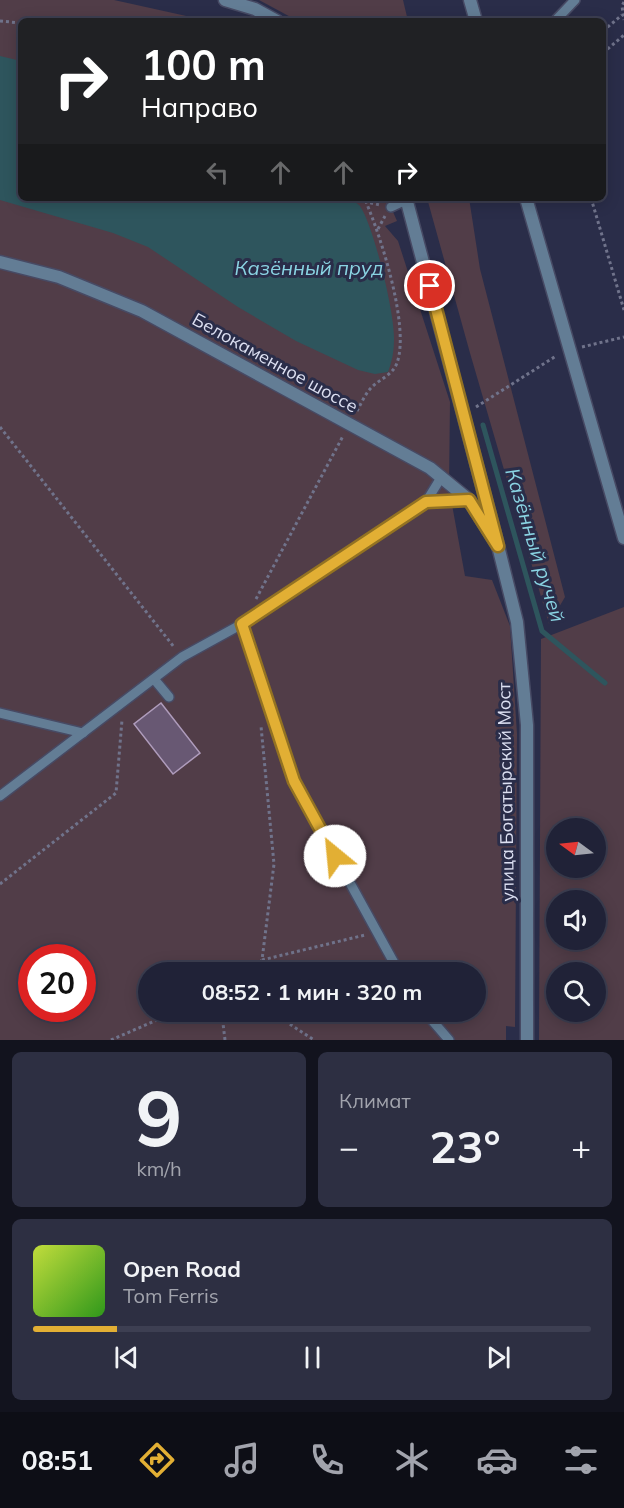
<!DOCTYPE html>
<html lang="ru">
<head>
<meta charset="utf-8">
<style>
	body { margin:0; font-family:Mulish,sans-serif; background:#2d2f42; color:#f1f3f6; height:100vh; display:flex; flex-direction:column; font-size:22px; white-space:nowrap }
	* { box-sizing:border-box; margin:0 }
	p { font-size:20px; color:#a2a4ad }
	.icon { flex:none; width:33px; height:33px; fill:none; stroke:currentColor; stroke-width:2; stroke-linecap:round; stroke-linejoin:round }
	.map { position:relative; height:1040px; overflow:hidden }
	.sheet { display:flex; flex-direction:column; gap:12px; padding:12px; background:#12131e; flex:1 }
	.sheet>* { flex:none }
	.hud { position:absolute; left:18px; top:18px; width:588px; height:183px; border-radius:9px; box-shadow:0 3px 15px #0003,0 0 0 2px #3d3f52; background:#202124; color:#fff; overflow:hidden }
	.needle { width:39px; rotate:285deg }
	.tools { position:absolute; left:546px; top:818px; display:grid; gap:12px }
	.tools a { display:grid; place-items:center; width:60px; height:60px; border-radius:50%; background:#202237; box-shadow:0 3px 15px #0003,0 0 0 2px #3d3f52; font-size:30px }
	.speed { position:absolute; left:18px; top:944px; display:flex; gap:12px; font-size:30px; font-weight:700; text-align:center }
	.speed>* { display:grid; place-content:center; width:78px; height:78px; border-radius:50%; background:#202237; box-shadow:0 3px 15px #0003,0 0 0 2px #3d3f52; line-height:1 }
	.speed .limit { border:9px solid #d22; background:#fff; color:#111 }
	.pin { position:absolute; display:grid; place-items:center; width:51px; height:51px; color:#fff; margin:-26px; border:3px solid #fff; border-radius:50%; box-shadow:0 2px 6px #0007 }
	.me { position:absolute; width:66px; margin:-33px; rotate:332deg; stroke-linejoin:round; filter:drop-shadow(0 0 4px #0008) }
	.turn { display:flex; align-items:center; gap:21px; height:126px; padding:0 24px; font-size:27px }
	.turn .icon { width:78px; height:78px; stroke-width:2.5 }
	.turn b { display:block; font-size:42px; line-height:51px }
	.lanes { display:flex; align-items:center; height:57px; padding:0 24px; background:#0003; justify-content:center; gap:30px; direction:ltr }
	.lanes .off { opacity:.35 }
	.big { font-size:45px; font-weight:700; line-height:1.1 }
	.sheet .widget { flex:1; display:flex; flex-direction:column; justify-content:center; gap:9px; min-width:0; padding:0 21px; border-radius:9px; background:#2d2f42 }
	.sheet .dial { align-items:center; gap:0 }
	.dial b { font-size:78px; line-height:1 }
	.song { display:flex; align-items:center; gap:18px }
	.cover { width:72px; height:72px; border-radius:9px; background:linear-gradient(135deg,hsl(70 70% 55%),hsl(110 70% 35%)) }
	.played { height:6px; border-radius:3px; background:linear-gradient(90deg,#e2af34 15%,#3d3f52 15%) }
	.keys { display:flex; justify-content:space-around; direction:ltr }
	.heat { display:flex; justify-content:space-between; align-items:center; font-size:33px; direction:ltr }
	.sheet .tiles { flex:1; display:grid; gap:12px; grid-template-columns:1fr 1fr }
	.widget:last-child { grid-column:span 2 }
	.trip { position:absolute; left:138px; top:962px; width:348px; height:60px; border-radius:30px; background:#202237; box-shadow:0 3px 15px #0003,0 0 0 2px #3d3f52; font-weight:700; line-height:60px; text-align:center }
	.dock { display:flex; height:96px; justify-content:space-around; align-items:center; background:#0d0e16; color:#a2a4ad }
	.dock .icon { width:42px; height:42px }
	.dock .on { color:#e2af34 }
	.dock b { font-size:27px; color:#f1f3f6 }
	.map>svg:first-child { display:block }
</style>
</head>
<body>
<div class="map">
<svg width="624" height="1040" viewBox="0 0 624 1040">
	<rect width="100%" height="100%" fill="#2a2d49"/>
	<g fill="#513d48" fill-rule="evenodd">
		<path d="M0,0H114L209,21H21V198H387L397,221L385,226L398,241L450,402L449,488L465,576L492,580L510,626L517,734L515,1027L506,1026V1040H0ZM32,957H82V1008H32ZM148,972H476V1011H148Z"/>
		<path d="M259,0H403L408,21H298Z"/>
		<path d="M427,198H469L480,269L565,597L549,624L470,353Z"/>
		<path d="M624,607V1040H539L541,639ZM556,828H596V867H556ZM556,900H596V939H556ZM556,972H596V1011H556Z"/>
	</g>
	<path fill="#2e555d" d="M0,56L21,61V198H349C352,200 357,203 360,206C374,227 395,314 394,340C394,351 392,362 388,372L375,374L358,370L296,341L238,307L148,247L113,233L0,200Z"/>
	<g fill="none" stroke-linecap="round" stroke-linejoin="round">
		<path stroke="#2e555d" stroke-width="5" d="M483,425L542,631L605,683"/>
	</g>
	<path fill="#685873" stroke="#af9cbc" stroke-width="1.5" d="M161,703L200,753L173,774L134,724Z"/>
	<g fill="none" stroke-linecap="round" stroke-linejoin="round">
		<g stroke="#474a64" stroke-width="12">
			<g id="service">
				<path d="M555,21L575,0"/>
				<path d="M391,207L406,200"/>
				<path d="M426,502L469,500"/>
				<path d="M242,624L294,781L399,972"/>
				<path d="M154,679L169,697"/>
				<path d="M0,713L83,733"/>
				<path d="M0,796L182,657L242,624L426,502L442,476"/>
				<path d="M424,1011L449,1040"/>
			</g>
		</g>
		<g stroke="#474a64" stroke-width="15">
			<g id="minor">
				<path d="M225,0L255,9L277,21"/>
				<path d="M470,0L476,21"/>
				<path d="M406,198L497,542"/>
				<path d="M526,198L624,538"/>
			</g>
		</g>
		<g stroke="#474a64" stroke-width="15">
			<path id="tertiary" d="M0,262L59,277L142,311L430,468L469,500L498,546L517,622L527,725V1040"/>
		</g>
		<g stroke="#70738b" stroke-width="3" stroke-dasharray="3 3" stroke-linecap="butt">
			<path d="M624,2L622,6L624,20"/>
			<path d="M0,21L21,23"/>
			<path d="M603,31L622,15"/>
			<path d="M603,53L624,35"/>
			<path d="M591,198L624,310"/>
			<path d="M378,229L385,216"/>
			<path d="M582,347L624,337"/>
			<path d="M476,407L556,356"/>
			<path d="M357,411C361,404 365,394 371,388C379,379 392,376 397,363C410,327 381,237 366,202L380,205"/>
			<path d="M0,427L174,647"/>
			<path d="M256,599L343,436"/>
			<path d="M0,884L116,793L122,720"/>
			<path d="M262,960L365,935"/>
			<path d="M253,972L262,960L274,864L261,726"/>
			<path d="M111,1040L173,1013L267,1017L285,1021L314,1040"/>
			<path d="M225,1040L222,1015L225,1011"/>
		</g>
		<use href="#service" stroke="#637d95" stroke-width="9"/>
		<use href="#minor" stroke="#637d95" stroke-width="12"/>
		<use href="#tertiary" stroke="#637d95" stroke-width="12"/>
	</g>
	<g fill="none" stroke-linecap="round" stroke-linejoin="round">
		<g stroke="#937222" stroke-width="15">
			<path id="route" d="M335,856L294,781L242,624L426,502L469,500L498,546L430,286"/>
		</g>
		<use href="#route" stroke="#e2af34" stroke-width="10"/>
	</g>
	<g text-anchor="middle" stroke-width="6" stroke-linejoin="round" paint-order="stroke">
		<g font-size="18" fill="#dde0f2" stroke="#2a2d49">
			<text transform="translate(275 363) rotate(29)" y="6">Белокаменное шоссе</text>
			<text transform="translate(506 792) rotate(-91)" y="6">улица Богатырский Мост</text>
		</g>
		<g font-size="20" font-style="italic" fill="#8ad4e3" stroke="#2a2d49">
			<text x="309" y="275">Казённый пруд</text>
			<text transform="translate(535 545) rotate(73)" y="7">Казённый ручей</text>
		</g>
	</g>
</svg>
<div class="tools">
<a><svg class="needle" viewBox="-14 -14 28 28"><path d="M0-13l5 13h-10z" fill="#e53935"/><path d="M0 13l5-13h-10z" fill="#a2a4ad"/></svg></a>
<a><svg class="icon" aria-label="sound" viewBox="0 0 24 24"><path d="M4 9h4l5-4v14l-5-4H4zM17 9q2 3 0 6"/></svg></a>
<a><svg class="icon" aria-label="search" viewBox="0 0 24 24"><circle cx="10" cy="10" r="6"/><path d="M15 15l6 6"/></svg></a>
</div>
<div class="speed"><div class="limit">20</div></div>
<div class="pin" style="left:430px;top:286px;background:#d93025"><svg class="icon" aria-label="arrive" viewBox="0 0 24 24"><path d="M6 21V4h12l-3 4 3 4H6"/></svg></div>
<svg class="me" style="left:335px;top:856px" viewBox="-20 -20 40 40"><circle r="19" fill="#fff"/><path d="M0-13L10 11 0 6-10 11z" fill="#e2af34"/></svg>
<div class="trip">08:52 · 1 мин · 320 m</div>
<div class="hud">
<div class="turn"><svg class="icon" aria-label="right" viewBox="0 0 24 24"><path d="M7 20v-9h11M14 6l5 5-5 5"/></svg><div><b>100 m</b>Направо</div></div>
<div class="lanes"><svg class="icon off" aria-label="left" viewBox="0 0 24 24"><path d="M17 20v-9H6M10 6l-5 5 5 5"/></svg><svg class="icon off" aria-label="ahead" viewBox="0 0 24 24"><path d="M12 20V5M6 11l6-6 6 6"/></svg><svg class="icon off" aria-label="ahead" viewBox="0 0 24 24"><path d="M12 20V5M6 11l6-6 6 6"/></svg><svg class="icon" aria-label="right" viewBox="0 0 24 24"><path d="M7 20v-9h11M14 6l5 5-5 5"/></svg></div>
</div>
</div>
<section class="sheet">
<div class="tiles">
<div class="widget dial"><b>9</b><p>km/h</p></div>
<div class="widget"><p>Климат</p>
<div class="heat"><a>−</a><b class="big">23°</b><a>+</a></div>
</div>
<div class="widget">
<div class="song"><i class="cover"></i><div><b>Open Road</b><p>Tom Ferris</p></div></div>
<div class="played"></div>
<div class="keys"><svg class="icon" aria-label="previous" viewBox="0 0 24 24"><path d="M18 5L8 12l10 7zM5 5v14"/></svg><svg class="icon" aria-label="pause" viewBox="0 0 24 24"><path d="M8 5v14M16 5v14"/></svg><svg class="icon" aria-label="next" viewBox="0 0 24 24"><path d="M6 5l10 7-10 7zM19 5v14"/></svg></div>
</div>
</div>
</section>
<nav class="dock">
<b>08:51</b>
<svg class="icon on" aria-label="directions" viewBox="0 0 24 24"><path d="M12 3l9 9-9 9-9-9zM9 14v-3h6M13 9l2 2-2 2"/></svg>
<svg class="icon" aria-label="music" viewBox="0 0 24 24"><path d="M9 18V5l10-2v13"/><circle cx="6" cy="18" r="3"/><circle cx="16" cy="16" r="3"/></svg>
<svg class="icon" aria-label="phone" viewBox="0 0 24 24"><path d="M5 4h4l2 5-3 2q2 4 5 5l2-3 5 2v4C11 20 4 13 5 4z"/></svg>
<svg class="icon" aria-label="climate" viewBox="0 0 24 24"><path d="M12 3v18M4 7l16 10M4 17L20 7"/></svg>
<svg class="icon" aria-label="car" viewBox="0 0 24 24"><path d="M5 17H2v-5l4-1 3-4h7l3 4 3 1v5h-3M9 17h6M6 11h13"/><circle cx="7" cy="17" r="2"/><circle cx="17" cy="17" r="2"/></svg>
<svg class="icon" aria-label="filters" viewBox="0 0 24 24"><path d="M4 7h16M4 17h16"/><circle cx="9" cy="7" r="2"/><circle cx="15" cy="17" r="2"/></svg>
</nav>
</body>
</html>
